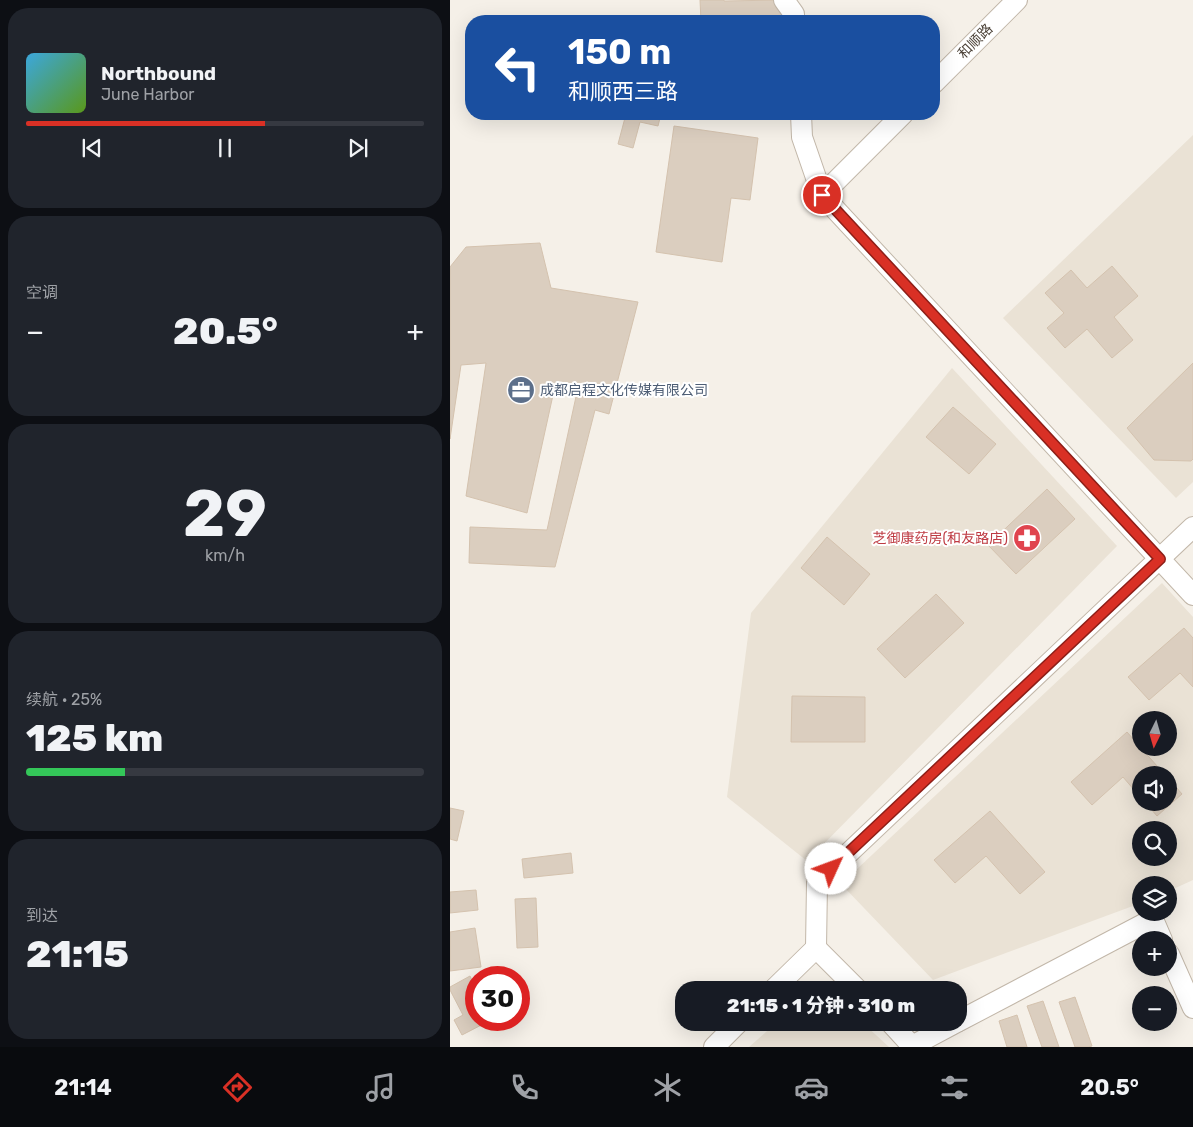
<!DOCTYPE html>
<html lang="zh">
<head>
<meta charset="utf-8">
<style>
	body { margin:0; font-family:Rubik,"Noto Sans SC",sans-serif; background:#20242c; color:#f1f3f6; height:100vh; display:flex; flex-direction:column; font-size:19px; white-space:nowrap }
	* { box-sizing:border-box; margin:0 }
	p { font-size:16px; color:#9ea1a6 }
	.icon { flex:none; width:28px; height:28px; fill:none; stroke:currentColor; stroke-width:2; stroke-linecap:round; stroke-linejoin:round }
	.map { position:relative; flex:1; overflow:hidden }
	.drawer { display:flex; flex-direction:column; gap:8px; padding:8px; background:#0d0f14; width:450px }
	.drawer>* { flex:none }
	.guide { position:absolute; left:15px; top:15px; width:475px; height:105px; border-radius:20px; box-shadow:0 5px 20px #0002; background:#1a4fa0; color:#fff; overflow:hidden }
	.needle { width:32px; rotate:185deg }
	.tools { position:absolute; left:682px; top:711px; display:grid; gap:10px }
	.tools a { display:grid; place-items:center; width:45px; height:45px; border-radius:50%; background:#171b24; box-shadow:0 5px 20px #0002; font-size:25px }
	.speed { position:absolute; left:15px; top:966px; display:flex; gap:10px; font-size:25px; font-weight:700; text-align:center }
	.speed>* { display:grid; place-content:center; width:65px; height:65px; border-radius:50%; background:#171b24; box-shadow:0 5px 20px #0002; line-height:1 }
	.speed .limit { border:8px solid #d22; background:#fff; color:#111 }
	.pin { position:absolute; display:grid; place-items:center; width:42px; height:42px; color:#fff; margin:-21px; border:2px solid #fff; border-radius:50%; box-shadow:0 1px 5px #0007 }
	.me { position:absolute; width:55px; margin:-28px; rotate:47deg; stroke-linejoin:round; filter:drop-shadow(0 0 4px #0008) }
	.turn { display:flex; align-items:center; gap:18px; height:105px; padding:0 20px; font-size:22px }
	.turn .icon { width:65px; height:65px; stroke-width:2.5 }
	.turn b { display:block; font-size:35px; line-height:42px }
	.big { font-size:38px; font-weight:800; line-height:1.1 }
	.drawer .tile { flex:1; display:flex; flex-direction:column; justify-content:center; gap:8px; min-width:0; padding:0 18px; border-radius:20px; background:#20242c }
	.drawer .dial { align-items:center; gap:0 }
	.dial b { font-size:65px; line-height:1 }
	.song { display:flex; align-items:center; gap:15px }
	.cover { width:60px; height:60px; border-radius:8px; background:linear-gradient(135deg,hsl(200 70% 55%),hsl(90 70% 35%)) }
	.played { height:5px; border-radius:2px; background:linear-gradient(90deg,#d93025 60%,#363941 60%) }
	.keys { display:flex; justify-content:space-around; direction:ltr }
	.heat { display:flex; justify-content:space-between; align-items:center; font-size:28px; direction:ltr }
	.charge { height:8px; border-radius:4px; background:linear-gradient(90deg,#34c759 25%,#363941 0) }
	.trip { position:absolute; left:225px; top:981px; width:292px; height:50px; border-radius:20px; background:#171b24; box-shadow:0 5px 20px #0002; font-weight:800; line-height:50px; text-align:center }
	.menu { display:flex; height:80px; justify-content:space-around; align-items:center; background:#090b0e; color:#9ea1a6 }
	.menu .icon { width:35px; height:35px }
	.menu .selected { color:#d93025 }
	.menu b { font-size:22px; color:#f1f3f6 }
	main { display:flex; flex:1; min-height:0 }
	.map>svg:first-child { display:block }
</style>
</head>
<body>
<main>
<section class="drawer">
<div class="tile">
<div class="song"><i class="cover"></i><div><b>Northbound</b><p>June Harbor</p></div></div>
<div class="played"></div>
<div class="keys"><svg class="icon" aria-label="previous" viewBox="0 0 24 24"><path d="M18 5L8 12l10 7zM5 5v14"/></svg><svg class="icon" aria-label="pause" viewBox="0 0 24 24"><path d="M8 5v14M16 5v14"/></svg><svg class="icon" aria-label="next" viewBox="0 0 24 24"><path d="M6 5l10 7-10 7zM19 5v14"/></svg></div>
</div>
<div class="tile"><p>空调</p>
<div class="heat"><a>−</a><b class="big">20.5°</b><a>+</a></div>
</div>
<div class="tile dial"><b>29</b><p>km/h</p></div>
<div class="tile"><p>续航 · 25%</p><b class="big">125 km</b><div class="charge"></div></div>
<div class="tile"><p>到达</p><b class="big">21:15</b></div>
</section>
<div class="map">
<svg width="743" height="1047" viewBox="0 0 743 1047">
	<rect width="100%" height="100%" fill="#f5f0e8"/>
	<g fill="#eae2d5" fill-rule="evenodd">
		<path d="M743,135V482L726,498L553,318Z"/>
		<path d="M502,368L667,546L357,861L277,797L301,613Z"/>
		<path d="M712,583L743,617V880L719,891V885H691V903L483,980L391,884ZM691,720H719V748H691ZM691,775H719V802H691ZM691,830H719V858H691Z"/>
		<path d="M326,1023H413L439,1047H299Z"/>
	</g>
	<g fill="#dbcebf" stroke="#d4c2ae">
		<path d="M250,0H274V1L332,0L333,21H251Z"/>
		<path d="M176,114H211L208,126L190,122L183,148L168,144Z"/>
		<path d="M224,126L308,138L300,200L281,198L272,262L206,252Z"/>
		<path d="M90,243L101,288L188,302L159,414L145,410L105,567L19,563L20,527L97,530L127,392L105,386L77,513L16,496L36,363L11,365L0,439V267L16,247Z"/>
		<path d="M662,266L688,296L664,317L683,340L662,358L637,329L615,348L597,328L614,313L595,293L621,270L637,288Z"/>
		<path d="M743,363V459L741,461L704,460L677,428Z"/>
		<path d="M503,407L546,444L519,474L476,437Z"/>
		<path d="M597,489L625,519L566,574L538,545Z"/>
		<path d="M377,537L420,574L394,605L351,568Z"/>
		<path d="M486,594L514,623L455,678L427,649Z"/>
		<path d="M734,628L743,638V687L730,673L699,700L678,677Z"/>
		<path d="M342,696L415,697V742H341Z"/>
		<path d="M677,732L715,775H691V798L673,777L642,805L621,782Z"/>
		<path d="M719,779L732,794L707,816L695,802H719Z"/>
		<path d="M0,808L14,811L7,841L0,839Z"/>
		<path d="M540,811L595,872L570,894L536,856L505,883L484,860Z"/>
		<path d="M121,853L123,873L74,878L72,859Z"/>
		<path d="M26,890L28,910L0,913V892Z"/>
		<path d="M86,898L88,947L67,948L65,899Z"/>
		<path d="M25,928L31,967L0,971V932Z"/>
		<path d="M20,976L26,988V1020H41L12,1035L4,1020L13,1015L0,990V987Z"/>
		<path d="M625,997L642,1046L638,1047H625L609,1002Z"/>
		<path d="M593,1001L609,1047H592L577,1006Z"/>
		<path d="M567,1015L577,1047H557L549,1021Z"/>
	</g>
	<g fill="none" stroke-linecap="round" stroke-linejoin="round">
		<g stroke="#c2b7a9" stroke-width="22">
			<g id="minor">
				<path d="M334,0L344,14V21"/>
				<path d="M484,83L567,0"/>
				<path d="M351,114L352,137L372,195L743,595"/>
				<path d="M372,195L453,114"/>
				<path d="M366,948L367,883L743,527"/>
				<path d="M719,954L743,1008"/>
				<path d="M323,990L366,948L408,990"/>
				<path d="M509,1021L703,919L712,940"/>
				<path d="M440,1022L462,1046L507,1022"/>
				<path d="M264,1047L289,1022"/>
			</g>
		</g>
		<use href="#minor" stroke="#fff" stroke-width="20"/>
	</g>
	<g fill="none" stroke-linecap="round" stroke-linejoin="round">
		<g stroke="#8d1f18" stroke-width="12">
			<path id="route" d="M372,195L710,559L381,869"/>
		</g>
		<use href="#route" stroke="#d93025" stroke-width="9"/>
	</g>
	<defs>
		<g id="office-disc" transform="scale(1.4375)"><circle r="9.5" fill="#5c6f8a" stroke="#fff"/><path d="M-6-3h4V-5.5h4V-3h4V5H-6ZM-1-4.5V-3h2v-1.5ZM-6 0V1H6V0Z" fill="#fff"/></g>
		<g id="pharmacy-disc" transform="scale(1.4375)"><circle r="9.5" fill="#e0444e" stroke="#fff"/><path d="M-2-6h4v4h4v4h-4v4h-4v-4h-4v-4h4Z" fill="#fff"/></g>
	</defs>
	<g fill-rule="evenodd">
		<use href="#office-disc" x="71" y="390"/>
		<use href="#pharmacy-disc" x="577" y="538"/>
	</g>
	<g text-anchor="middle" stroke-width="4" stroke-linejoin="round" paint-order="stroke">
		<g font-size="14" fill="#4a4036" stroke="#fff">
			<text transform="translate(525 41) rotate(-45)" y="5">和顺路</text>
		</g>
		<g font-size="14" fill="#4e5e75" stroke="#fff" text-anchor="start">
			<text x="90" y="395">成都启程文化传媒有限公司</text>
		</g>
		<g font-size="14" fill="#be3a42" stroke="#fff" text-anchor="end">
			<text x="558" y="543">芝御康药房(和友路店)</text>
		</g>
	</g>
</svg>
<div class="tools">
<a><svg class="needle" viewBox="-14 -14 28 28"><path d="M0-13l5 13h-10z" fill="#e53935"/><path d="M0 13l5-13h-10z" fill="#9ea1a6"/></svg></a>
<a><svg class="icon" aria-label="sound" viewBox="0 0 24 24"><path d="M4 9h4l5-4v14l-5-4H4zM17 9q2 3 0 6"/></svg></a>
<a><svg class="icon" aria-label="search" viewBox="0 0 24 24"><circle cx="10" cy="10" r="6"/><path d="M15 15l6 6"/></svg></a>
<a><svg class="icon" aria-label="layers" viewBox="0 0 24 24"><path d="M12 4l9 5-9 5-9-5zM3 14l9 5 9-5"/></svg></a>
<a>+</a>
<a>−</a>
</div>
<div class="speed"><div class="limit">30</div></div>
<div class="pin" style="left:372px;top:195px;background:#d93025"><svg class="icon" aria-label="arrive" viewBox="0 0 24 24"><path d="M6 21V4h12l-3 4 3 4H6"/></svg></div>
<svg class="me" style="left:381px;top:869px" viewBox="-20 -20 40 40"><circle r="19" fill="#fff"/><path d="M0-13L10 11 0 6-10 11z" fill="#d93025"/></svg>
<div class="trip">21:15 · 1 分钟 · 310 m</div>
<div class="guide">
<div class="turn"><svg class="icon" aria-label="left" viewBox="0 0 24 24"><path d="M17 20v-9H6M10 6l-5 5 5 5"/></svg><div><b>150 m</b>和顺西三路</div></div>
</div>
</div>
</main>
<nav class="menu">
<b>21:14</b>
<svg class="icon selected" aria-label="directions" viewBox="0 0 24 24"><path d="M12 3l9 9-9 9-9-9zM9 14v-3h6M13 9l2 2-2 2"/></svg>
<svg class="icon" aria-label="music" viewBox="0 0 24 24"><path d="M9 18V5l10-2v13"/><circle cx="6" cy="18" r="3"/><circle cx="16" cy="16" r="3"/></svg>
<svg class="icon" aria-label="phone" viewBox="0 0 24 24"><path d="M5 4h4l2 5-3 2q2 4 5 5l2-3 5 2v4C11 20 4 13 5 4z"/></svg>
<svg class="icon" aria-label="climate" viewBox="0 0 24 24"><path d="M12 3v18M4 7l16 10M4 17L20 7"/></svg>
<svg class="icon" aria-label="car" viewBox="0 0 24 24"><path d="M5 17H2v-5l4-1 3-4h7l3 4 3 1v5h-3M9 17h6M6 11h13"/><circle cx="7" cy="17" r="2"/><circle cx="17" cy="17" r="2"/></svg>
<svg class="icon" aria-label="filters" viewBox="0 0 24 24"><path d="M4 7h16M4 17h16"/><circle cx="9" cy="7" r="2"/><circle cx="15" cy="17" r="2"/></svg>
<b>20.5°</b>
</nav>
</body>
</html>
